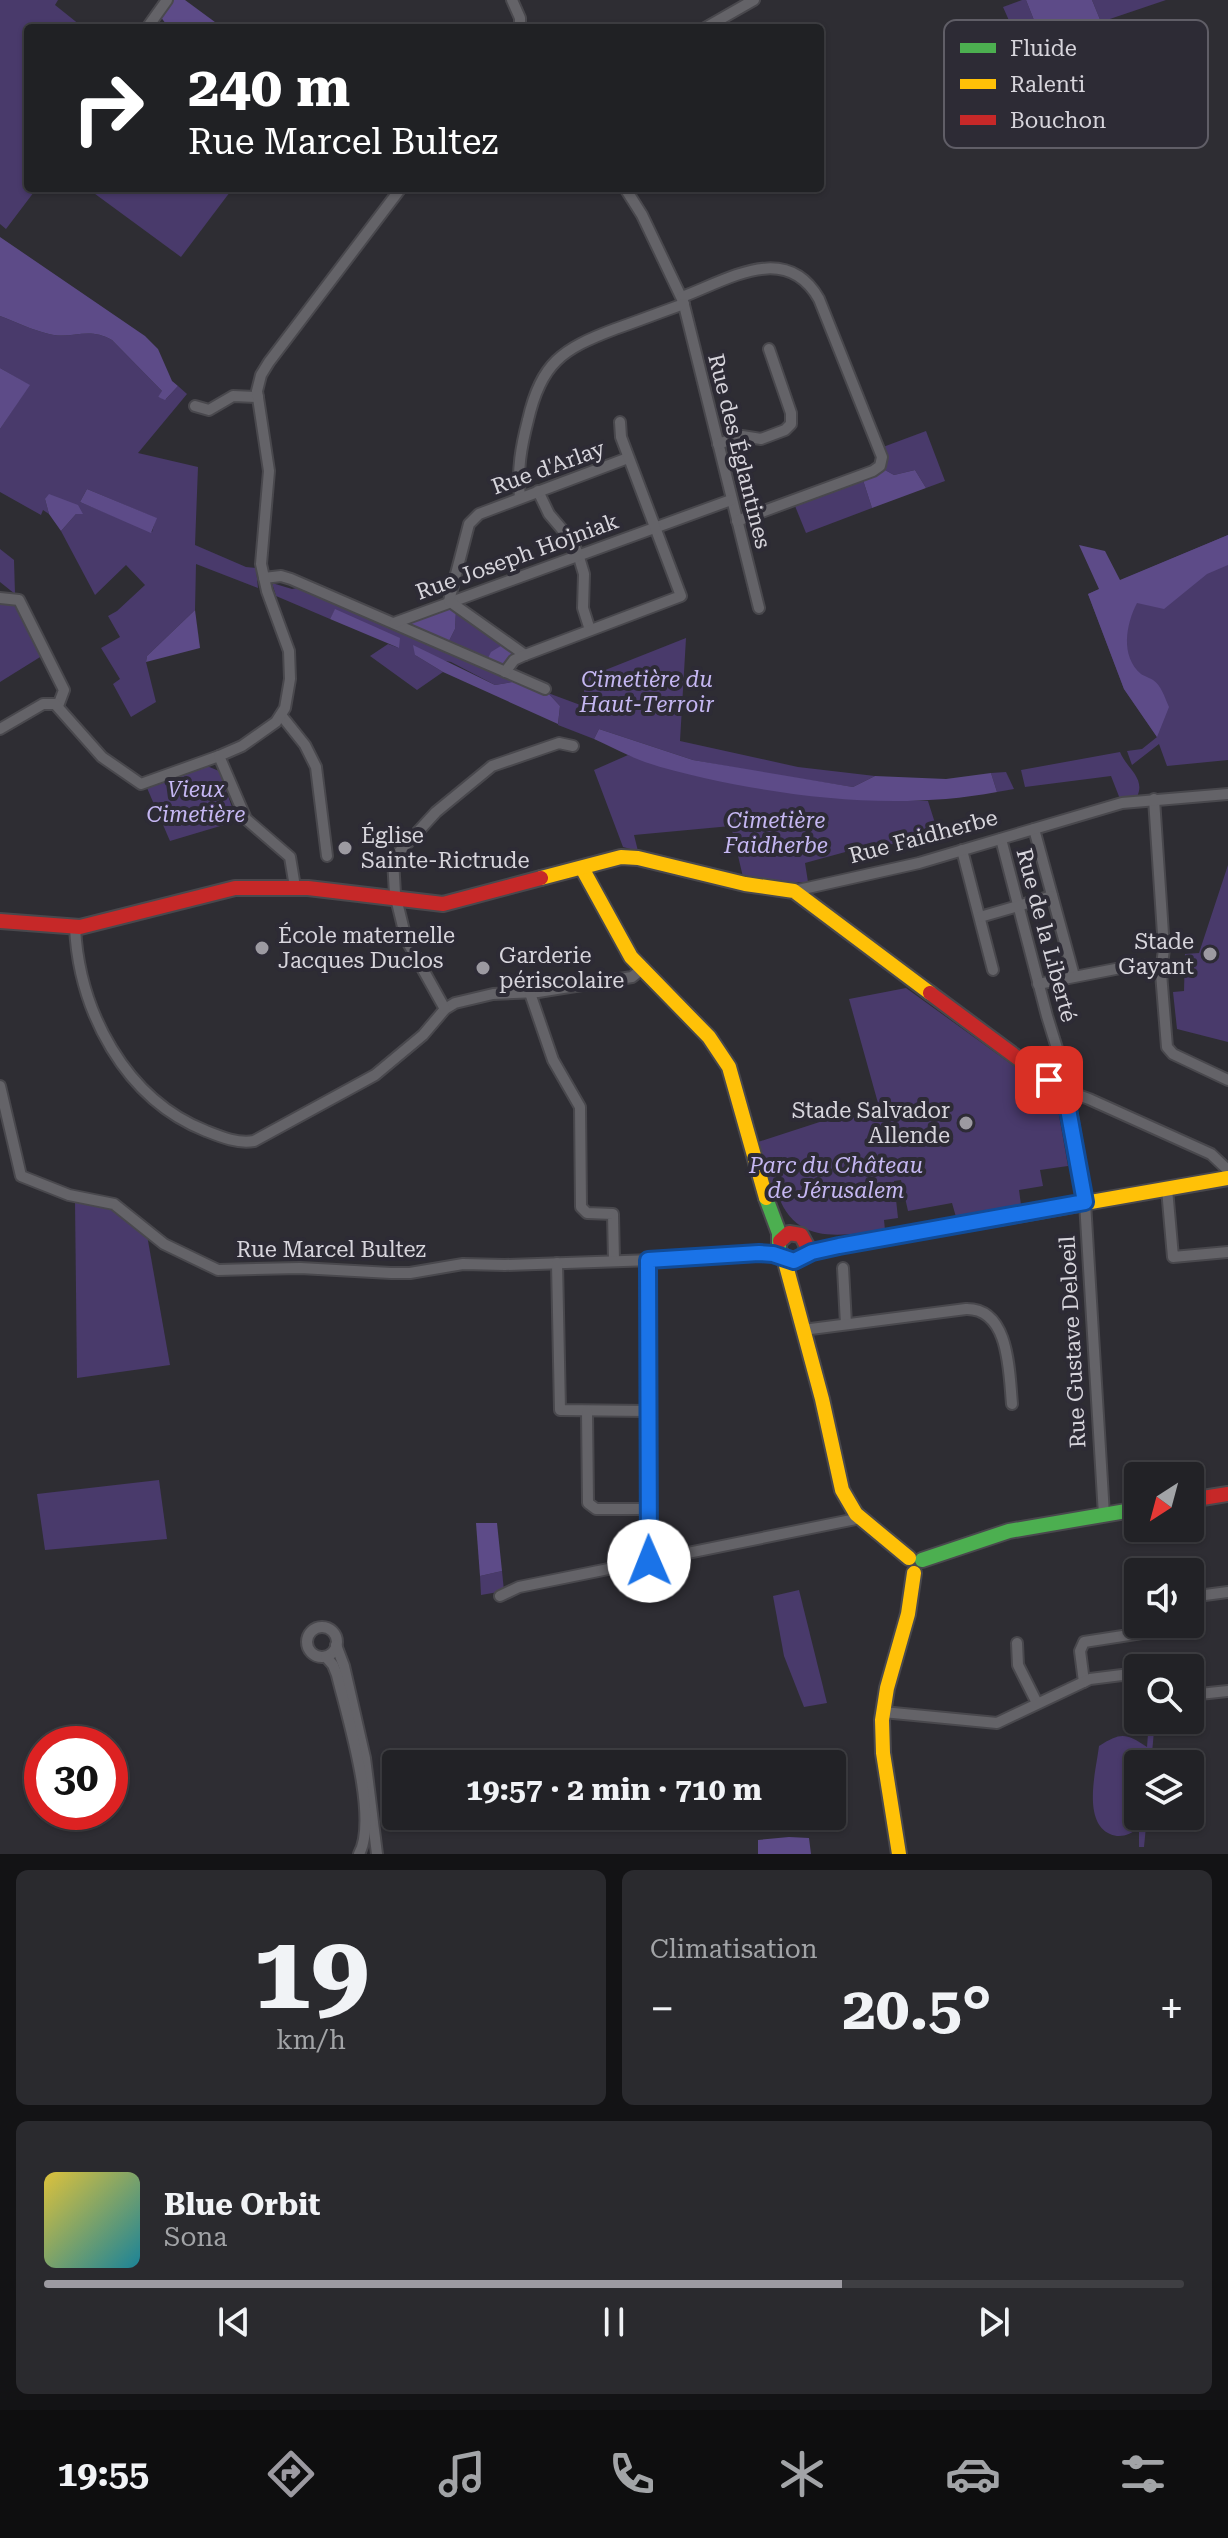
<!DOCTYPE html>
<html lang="fr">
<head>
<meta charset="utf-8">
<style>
	body { margin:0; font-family:"Roboto Serif",serif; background:#2a2a2e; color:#f1f3f6; height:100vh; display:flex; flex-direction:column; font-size:30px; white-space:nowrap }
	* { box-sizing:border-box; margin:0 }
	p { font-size:26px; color:#a2a4a7 }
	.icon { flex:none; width:44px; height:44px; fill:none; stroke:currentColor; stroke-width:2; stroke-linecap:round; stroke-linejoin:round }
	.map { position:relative; height:1854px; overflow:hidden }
	.sheet { display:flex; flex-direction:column; gap:16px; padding:16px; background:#131315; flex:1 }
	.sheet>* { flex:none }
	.top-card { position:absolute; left:24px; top:24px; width:800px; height:168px; border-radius:8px; box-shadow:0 2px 6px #0004,0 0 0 2px #3f3f43; background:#202124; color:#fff; overflow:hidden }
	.needle { width:52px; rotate:216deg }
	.tools { position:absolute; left:1124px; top:1462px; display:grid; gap:16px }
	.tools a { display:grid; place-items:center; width:80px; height:80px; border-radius:8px; background:#222226; box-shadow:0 2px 6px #0004,0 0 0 2px #3f3f43; font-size:40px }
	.speed { position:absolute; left:24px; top:1726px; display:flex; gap:16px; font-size:40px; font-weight:700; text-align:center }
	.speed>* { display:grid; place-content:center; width:104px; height:104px; border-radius:50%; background:#222226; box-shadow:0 2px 6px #0004,0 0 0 2px #3f3f43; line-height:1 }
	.speed .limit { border:12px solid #d22; background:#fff; color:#111 }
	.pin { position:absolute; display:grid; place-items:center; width:68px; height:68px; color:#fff; margin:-34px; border-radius:16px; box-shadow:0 4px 12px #0006 }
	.me { position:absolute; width:88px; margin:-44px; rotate:359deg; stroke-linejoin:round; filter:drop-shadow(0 0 6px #0008) }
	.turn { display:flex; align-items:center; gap:28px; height:168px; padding:0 32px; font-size:36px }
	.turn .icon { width:104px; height:104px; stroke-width:2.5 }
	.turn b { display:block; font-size:56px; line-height:68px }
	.big { font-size:60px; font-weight:700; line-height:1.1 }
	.sheet .card { flex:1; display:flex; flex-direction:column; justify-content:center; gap:12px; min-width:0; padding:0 28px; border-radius:12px; background:#2a2a2e }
	.sheet .dial { align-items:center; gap:0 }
	.dial b { font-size:104px; line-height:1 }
	.song { display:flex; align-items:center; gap:24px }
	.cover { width:96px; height:96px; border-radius:12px; background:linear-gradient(135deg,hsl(50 70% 55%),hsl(190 70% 35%)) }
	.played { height:8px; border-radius:4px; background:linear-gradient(90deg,#9c9aa1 70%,#3f3f43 70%) }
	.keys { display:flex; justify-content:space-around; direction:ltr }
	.heat { display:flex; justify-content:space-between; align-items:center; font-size:44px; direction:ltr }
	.sheet .tiles { flex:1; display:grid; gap:16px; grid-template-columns:1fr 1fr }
	.card:last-child { grid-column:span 2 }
	.trip { position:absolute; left:382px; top:1750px; width:464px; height:80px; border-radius:8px; background:#222226; box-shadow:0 2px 6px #0004,0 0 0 2px #3f3f43; font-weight:700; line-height:80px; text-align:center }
	.tabs { display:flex; height:128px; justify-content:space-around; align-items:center; background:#0e0e0f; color:#a2a4a7 }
	.tabs .icon { width:56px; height:56px }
	.tabs .active { color:#9c9aa1 }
	.tabs b { font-size:36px; color:#f1f3f6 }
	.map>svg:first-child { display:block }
</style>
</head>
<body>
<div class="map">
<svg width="1228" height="1854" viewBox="0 0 1228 1854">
	<rect width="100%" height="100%" fill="#2e2d33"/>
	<g fill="#493a6b" fill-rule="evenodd">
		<path d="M0,0H58L55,5L80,25L78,28H28V188H37L6,229L0,224Z"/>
		<path d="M1022,0H1026L1053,68L992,96L968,44L1011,25L1003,7Z"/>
		<path d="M1092,0H1166L1101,22Z"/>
		<path d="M87,188H233L181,257Z"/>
		<path d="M0,316C16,322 32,330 49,334C73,340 87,326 112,340L163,392L158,397L166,399L178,386L187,394L138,453L198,467L195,545L246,567L256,568L258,588L196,564L195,610L147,656L146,662L156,702L131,717L113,684L120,679L101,648L120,637L108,616L117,611L145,585L126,565L95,595L61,531L76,514H82L45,499L49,514L43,510L41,515L0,492V429L29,385L0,368ZM87,489L156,518L152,532L80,502Z"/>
		<path d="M926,431L945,481L926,488L915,470L894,475L885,470L888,459L883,447Z"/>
		<path d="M863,480L872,508L806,533L795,506Z"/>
		<path d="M1228,535V760L1167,766L1159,744L1132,765L1127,751L1142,749L1157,737L1124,689L1088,594Z"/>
		<path d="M0,549L14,560L15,594L0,582Z"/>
		<path d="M272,583L292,589L302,587L518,681L495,685L451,662L415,655L443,672L417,690L370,656L388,644L399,648L335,610L330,619L276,596Z"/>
		<path d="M0,601L17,604L45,654L0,682Z"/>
		<path d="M456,610L504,644L487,660L448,643L455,629Z"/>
		<path d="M686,638L680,741L798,767L875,776L853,787L770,774L693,760L599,729L594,739L558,725L560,706L548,693L583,706L585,678Z"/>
		<path d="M1120,752C1127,769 1146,778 1137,797L1120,799L1111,776L1025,787L1021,770Z"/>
		<path d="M628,755C729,788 823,800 928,801L941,842L871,845L805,863L808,882L779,883L743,877L731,826L634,835L638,851L623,847L594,770Z"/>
		<path d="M207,766L219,771L232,807L227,824L170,841L147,788Z"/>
		<path d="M1006,772L1014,789L997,792L991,773Z"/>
		<path d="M1228,865V1042L1177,1029L1173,992L1184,991L1185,954L1199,953Z"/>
		<path d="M906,988L1050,1092L1057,1104L1068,1166L1040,1170L1043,1186L1019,1190L1021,1205L956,1217L952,1203L908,1211L901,1180L894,1181L898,1218L884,1220L885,1230C838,1236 793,1246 776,1189L771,1188L758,1142L878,1103L849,999Z"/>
		<path d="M75,1201L103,1204L118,1210L147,1235L170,1365L77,1378Z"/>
		<path d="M159,1480L167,1539L45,1550L37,1494Z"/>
		<path d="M502,1571L504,1591L481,1595L480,1576Z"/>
		<path d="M799,1590L827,1703L804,1707L784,1656L773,1596Z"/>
		<path d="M1149,1720H1155L1151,1764H1138V1816H1147L1144,1847H1139V1828C1130,1834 1121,1839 1110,1834C1082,1821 1096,1771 1099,1746C1121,1732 1126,1733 1147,1747Z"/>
	</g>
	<g fill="#5d4b88">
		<path d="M171,0H185L223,28H169L160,16Z"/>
		<path d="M1026,0H1092L1101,22C1085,28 1079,40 1077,56L1053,68Z"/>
		<path d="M0,237L145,336L158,349L172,381L178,386L165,400L158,397L162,391L112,340C87,326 73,340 49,334C32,330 16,322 0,316Z"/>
		<path d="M0,368L30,385L0,429Z"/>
		<path d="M885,470L894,475L915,470L926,488L872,508L863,480Z"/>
		<path d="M87,489L157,518L151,533L80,502Z"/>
		<path d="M49,494L78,505L83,514H76L61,531L49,514L45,499Z"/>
		<path d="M1228,535V565L1207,574L1164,609L1137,603C1126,624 1120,656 1141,674C1142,675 1152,679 1153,680C1161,685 1165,698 1169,707L1157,737L1124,689L1088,594L1099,589L1079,545L1105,551L1120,580Z"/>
		<path d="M451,607L456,610L455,629L448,643L411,627V621Z"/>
		<path d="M335,609L400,638L399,648L330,619Z"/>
		<path d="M195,610L200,648L146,662L147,656Z"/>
		<path d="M504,644L519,654L504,668L487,660L491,652Z"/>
		<path d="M413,645L495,685L518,681L548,693L560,706L558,724L443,672L415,655Z"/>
		<path d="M599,729L693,760L853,787L875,776L946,779L991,773L997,792C901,810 799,799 704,778C679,772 651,766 628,755C616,750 606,744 594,739Z"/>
		<path d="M476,1523H497L502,1571L480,1576Z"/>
		<path d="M789,1837L809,1838L811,1854H758V1840Z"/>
	</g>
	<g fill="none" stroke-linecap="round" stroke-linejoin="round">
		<g stroke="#49484d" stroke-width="14">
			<g id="street">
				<path d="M512,0L520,18V28"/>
				<path d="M147,28L167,0"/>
				<path d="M705,28L754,0"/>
				<path d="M625,188L642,215L683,301L759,608"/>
				<path d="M682,297C728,280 786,241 819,299L882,457L880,466L873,471L737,521"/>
				<path d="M195,406L209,410L233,396L258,397"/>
				<path d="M718,444L742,436L761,439L785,430L791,424V413L769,349"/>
				<path d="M538,491L549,514L572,541L578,554L584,574L583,608L590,630"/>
				<path d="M520,498C517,470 521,447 528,420C541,363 562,349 615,329C638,321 661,312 684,304"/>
				<path d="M264,578L281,576L291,579L545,689"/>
				<path d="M0,598L19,600L64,690L58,706"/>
				<path d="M394,623L731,500"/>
				<path d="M525,655L449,601L469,524L479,514L628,458"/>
				<path d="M505,672L514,660L525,655L681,596L621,437L620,422"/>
				<path d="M281,715L305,745L316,767L327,856"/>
				<path d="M0,729L43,704H55L102,757L141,784L219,756"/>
				<path d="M1154,799L1164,949L1161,973L1167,1047L1173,1054L1228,1080"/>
				<path d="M1034,829L1074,976"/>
				<path d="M1001,839L1047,1016L1061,1061L1060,1075L1049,1080"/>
				<path d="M962,850L993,970"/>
				<path d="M295,887L290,857L246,819L219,756L242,746L276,722L285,708L290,679L289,651L267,591L261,564L269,471L257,391L261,375L269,362L401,188"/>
				<path d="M794,891L919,863L1122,803L1228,794"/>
				<path d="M980,917L1052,896"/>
				<path d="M75,927C79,1011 125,1099 206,1131C221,1137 238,1144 254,1141L375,1075L423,1035L445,1009L455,1003L493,994L538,992L632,977L642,969"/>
				<path d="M1038,984L1131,966L1162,965"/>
				<path d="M530,993L553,1060L580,1107L581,1207L587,1213L613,1214L614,1261"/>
				<path d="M445,1009L406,939L395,894L393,859L436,812L492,766L559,743L573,746"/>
				<path d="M0,1086L21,1176L69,1195L114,1204L164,1244L218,1270L300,1268L391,1273H410L463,1264L505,1265L682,1259L759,1253L783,1257"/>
				<path d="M1066,1098L1078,1095L1089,1099L1211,1154L1228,1170"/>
				<path d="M1167,1189L1173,1257L1228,1252"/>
				<path d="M1085,1202L1104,1515"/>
				<path d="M648,1260L649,1561"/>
				<path d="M557,1263L560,1410L648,1411"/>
				<path d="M843,1268L846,1324"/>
				<path d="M803,1330L966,1309C1010,1308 1009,1373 1012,1404"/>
				<path d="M587,1411L588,1503L596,1509H648"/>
				<path d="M500,1596L519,1587L861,1518"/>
				<path d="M1190,1597L1228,1592"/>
				<circle cx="322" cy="1642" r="15"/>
				<path d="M1017,1643L1018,1665L1037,1703"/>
				<path d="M336,1645L344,1666L365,1758L377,1854"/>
				<path d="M326,1657L333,1665L337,1675C347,1716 379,1818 359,1854"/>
				<path d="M1084,1682L1080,1651L1084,1642L1142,1633L1152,1624"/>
				<path d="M1190,1695L1228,1691"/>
				<path d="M883,1712L997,1723L1090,1679L1122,1675L1138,1680"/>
			</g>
		</g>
		<g stroke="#49484d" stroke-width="18">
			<g id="fast">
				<path d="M766,1198L779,1233V1251L787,1260L796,1261L812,1252L839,1246L1085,1203"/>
				<path d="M922,1560L1009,1531L1138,1509"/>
			</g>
		</g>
		<g stroke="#49484d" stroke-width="18">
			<g id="slow">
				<path d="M582,868L631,957L709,1037L729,1067L766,1198"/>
				<path d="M541,878L621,857L638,858L745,884L794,891L930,993"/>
				<path d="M1085,1203L1228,1178"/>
				<path d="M784,1258L822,1399L842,1490L856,1514L909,1558"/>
				<path d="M899,1854L883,1753L882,1720L887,1688L908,1614L914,1573"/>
			</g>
		</g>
		<g stroke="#49484d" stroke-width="18">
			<g id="jam">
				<path d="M0,921L80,927L235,888H308L443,904L541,878"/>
				<path d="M930,993L1062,1091L1068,1105L1085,1202"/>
				<path d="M780,1241L789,1233L801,1235L807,1246L804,1256"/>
				<path d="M1190,1500L1228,1494"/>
			</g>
		</g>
		<use href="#street" stroke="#646368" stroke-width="10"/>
		<use href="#fast" stroke="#4caf50" stroke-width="14"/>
		<use href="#slow" stroke="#ffc107" stroke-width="14"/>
		<use href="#jam" stroke="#c62828" stroke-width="14"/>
	</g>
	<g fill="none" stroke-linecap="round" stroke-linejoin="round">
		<g stroke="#114b97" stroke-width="20">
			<path id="route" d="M649,1561L648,1260L759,1253L773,1254L794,1261L812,1252L839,1246L1085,1202L1066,1098L1049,1080"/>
		</g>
		<use href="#route" stroke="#1a73e8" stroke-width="14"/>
	</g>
	<g fill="#9c9aa1" stroke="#2d2b35" stroke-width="3">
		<circle cx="345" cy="848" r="8"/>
		<circle cx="262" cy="948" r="8"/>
		<circle cx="1210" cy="954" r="8"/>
		<circle cx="483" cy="968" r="8"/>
		<circle cx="966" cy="1123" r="8"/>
	</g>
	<g text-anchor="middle" stroke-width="8" stroke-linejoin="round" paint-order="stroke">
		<g font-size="22" fill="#d7d5dc" stroke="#2d2b35">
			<text transform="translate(740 451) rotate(76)" y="8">Rue des Églantines</text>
			<text transform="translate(548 467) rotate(-20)" y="8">Rue d'Arlay</text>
			<text transform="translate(517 556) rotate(-20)" y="8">Rue Joseph Hojniak</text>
			<text transform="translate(923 836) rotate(-15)" y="8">Rue Faidherbe</text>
			<text transform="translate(1047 935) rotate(75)" y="8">Rue de la Liberté</text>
			<text x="331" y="1257">Rue Marcel Bultez</text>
			<text transform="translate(1072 1342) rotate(-93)" y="8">Rue Gustave Deloeil</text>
		</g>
		<g font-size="22" font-style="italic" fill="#c5b7f2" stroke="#2d2b35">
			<text x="647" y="687">Cimetière du<tspan x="647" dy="25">Haut-Terroir</tspan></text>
			<text x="196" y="797">Vieux<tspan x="196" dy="25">Cimetière</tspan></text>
			<text x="776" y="828">Cimetière<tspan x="776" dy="25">Faidherbe</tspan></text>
			<text x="836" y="1173">Parc du Château<tspan x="836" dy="25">de Jérusalem</tspan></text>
		</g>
		<g font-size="22" fill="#d7d5dc" stroke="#2d2b35" text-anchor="start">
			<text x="361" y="843">Église<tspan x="361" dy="25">Sainte-Rictrude</tspan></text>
			<text x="278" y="943">École maternelle<tspan x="278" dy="25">Jacques Duclos</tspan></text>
			<text x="1194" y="949" text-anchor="end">Stade<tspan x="1194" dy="25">Gayant</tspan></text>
			<text x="499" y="963">Garderie<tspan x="499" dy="25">périscolaire</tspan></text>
			<text x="950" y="1118" text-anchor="end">Stade Salvador<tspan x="950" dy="25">Allende</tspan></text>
		</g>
	</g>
	<rect x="944" y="20" width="264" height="128" rx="12" fill="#2d2b35" stroke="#605e67" stroke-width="2"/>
	<rect x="960" y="43" width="36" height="10" fill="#4caf50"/>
	<rect x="960" y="79" width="36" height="10" fill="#ffc107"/>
	<rect x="960" y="115" width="36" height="10" fill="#c62828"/>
	<g font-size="22" fill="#d7d5dc">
		<text x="1010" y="56">Fluide</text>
		<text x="1010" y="92">Ralenti</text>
		<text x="1010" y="128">Bouchon</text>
	</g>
</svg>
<div class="tools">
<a><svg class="needle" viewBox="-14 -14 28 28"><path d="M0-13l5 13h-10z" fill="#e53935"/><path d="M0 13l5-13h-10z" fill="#a2a4a7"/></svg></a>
<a><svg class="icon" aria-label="sound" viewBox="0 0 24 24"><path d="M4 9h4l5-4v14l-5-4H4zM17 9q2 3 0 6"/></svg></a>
<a><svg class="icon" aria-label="search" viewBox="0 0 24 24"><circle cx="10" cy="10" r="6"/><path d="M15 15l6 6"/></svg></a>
<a><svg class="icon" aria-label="layers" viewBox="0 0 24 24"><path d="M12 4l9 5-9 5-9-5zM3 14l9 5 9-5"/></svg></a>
</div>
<div class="speed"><div class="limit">30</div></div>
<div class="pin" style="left:1049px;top:1080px;background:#d93025"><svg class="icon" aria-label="arrive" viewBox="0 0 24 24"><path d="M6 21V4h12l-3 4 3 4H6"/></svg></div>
<svg class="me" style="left:649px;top:1561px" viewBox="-20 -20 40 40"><circle r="19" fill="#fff"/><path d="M0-13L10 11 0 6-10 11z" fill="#1a73e8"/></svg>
<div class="trip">19:57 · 2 min · 710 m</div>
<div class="top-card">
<div class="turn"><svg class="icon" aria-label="right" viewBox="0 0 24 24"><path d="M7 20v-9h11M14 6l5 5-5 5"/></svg><div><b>240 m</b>Rue Marcel Bultez</div></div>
</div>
</div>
<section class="sheet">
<div class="tiles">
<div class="card dial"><b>19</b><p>km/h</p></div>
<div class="card"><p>Climatisation</p>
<div class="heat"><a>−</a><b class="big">20.5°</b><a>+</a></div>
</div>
<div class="card">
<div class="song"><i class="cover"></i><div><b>Blue Orbit</b><p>Sona</p></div></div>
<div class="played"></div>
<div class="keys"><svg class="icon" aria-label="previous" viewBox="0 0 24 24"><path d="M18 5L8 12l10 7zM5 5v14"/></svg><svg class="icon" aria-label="pause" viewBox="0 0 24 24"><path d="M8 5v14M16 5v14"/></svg><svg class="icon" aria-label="next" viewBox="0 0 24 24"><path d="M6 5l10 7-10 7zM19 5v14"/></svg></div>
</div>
</div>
</section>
<nav class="tabs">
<b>19:55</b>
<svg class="icon active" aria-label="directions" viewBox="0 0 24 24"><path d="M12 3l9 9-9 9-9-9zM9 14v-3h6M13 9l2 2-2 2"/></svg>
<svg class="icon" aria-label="music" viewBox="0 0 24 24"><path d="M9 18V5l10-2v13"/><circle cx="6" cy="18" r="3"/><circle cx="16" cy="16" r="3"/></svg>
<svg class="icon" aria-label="phone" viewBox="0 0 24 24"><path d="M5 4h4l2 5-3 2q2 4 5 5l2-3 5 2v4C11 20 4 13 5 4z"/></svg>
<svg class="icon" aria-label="climate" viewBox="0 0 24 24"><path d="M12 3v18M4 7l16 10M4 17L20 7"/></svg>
<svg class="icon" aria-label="car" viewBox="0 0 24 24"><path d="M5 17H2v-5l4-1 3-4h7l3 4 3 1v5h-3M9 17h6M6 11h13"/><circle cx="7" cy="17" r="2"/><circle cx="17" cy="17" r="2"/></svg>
<svg class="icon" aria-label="filters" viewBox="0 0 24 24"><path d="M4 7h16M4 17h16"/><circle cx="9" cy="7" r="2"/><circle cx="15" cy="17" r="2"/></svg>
</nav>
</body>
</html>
